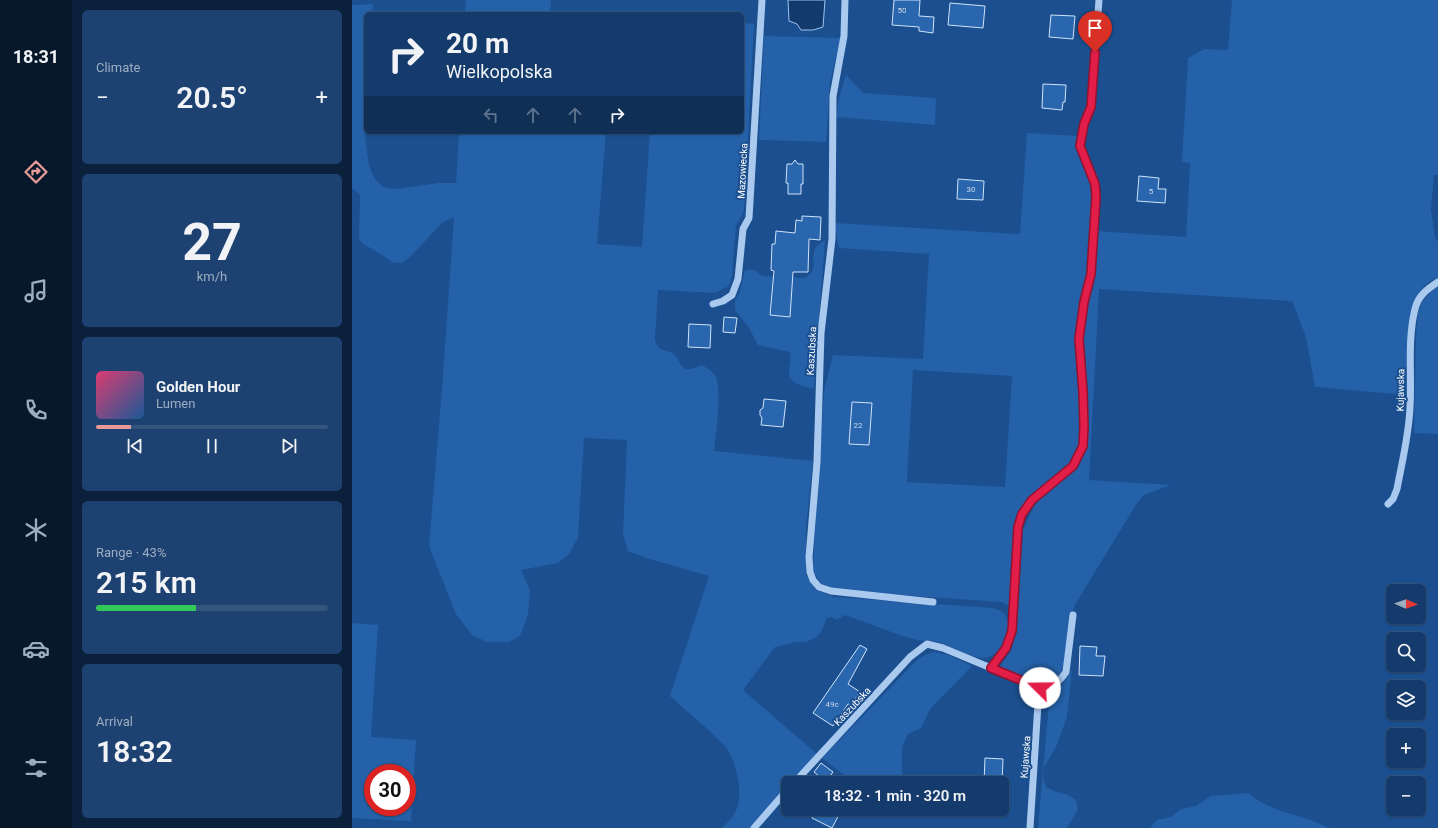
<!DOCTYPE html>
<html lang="en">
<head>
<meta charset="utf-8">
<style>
	body { margin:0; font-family:Roboto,sans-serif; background:#1d4271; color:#f1f3f6; height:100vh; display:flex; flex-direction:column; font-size:15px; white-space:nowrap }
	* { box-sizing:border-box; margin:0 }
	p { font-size:13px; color:#9dadc1 }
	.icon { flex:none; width:22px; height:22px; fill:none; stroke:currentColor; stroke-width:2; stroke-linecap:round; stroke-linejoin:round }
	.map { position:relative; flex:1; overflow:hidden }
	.sheet { display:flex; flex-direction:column; gap:10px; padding:10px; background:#0b203b; width:280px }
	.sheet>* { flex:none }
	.top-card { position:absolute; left:12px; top:12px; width:380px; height:122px; border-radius:6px; box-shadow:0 1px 3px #0004,0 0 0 1px #33557e; background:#143b6b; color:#f1f3f6; overflow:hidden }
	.needle { width:26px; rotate:92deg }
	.buttons { position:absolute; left:1034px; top:584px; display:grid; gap:8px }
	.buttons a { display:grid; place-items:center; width:40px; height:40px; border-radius:6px; background:#143b6b; box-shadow:0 1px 3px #0004,0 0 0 1px #33557e; font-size:20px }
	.speed { position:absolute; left:12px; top:764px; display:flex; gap:8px; font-size:20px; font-weight:700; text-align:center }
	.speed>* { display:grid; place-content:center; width:52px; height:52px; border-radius:50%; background:#143b6b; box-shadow:0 1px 3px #0004,0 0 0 1px #33557e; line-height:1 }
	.speed .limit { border:6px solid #d22; background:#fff; color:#111 }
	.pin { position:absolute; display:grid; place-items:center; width:34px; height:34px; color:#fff; margin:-41px -17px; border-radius:50% 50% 50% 0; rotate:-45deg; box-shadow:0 0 4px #0007 }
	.pin .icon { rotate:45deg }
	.me { position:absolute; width:44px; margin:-22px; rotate:292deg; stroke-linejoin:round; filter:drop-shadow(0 0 3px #0008) }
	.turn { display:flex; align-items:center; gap:14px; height:84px; padding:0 16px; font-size:18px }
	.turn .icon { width:52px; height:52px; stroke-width:2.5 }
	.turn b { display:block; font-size:28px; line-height:34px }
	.lanes { display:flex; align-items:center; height:38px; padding:0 16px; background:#0003; justify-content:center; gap:20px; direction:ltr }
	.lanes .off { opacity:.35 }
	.big { font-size:30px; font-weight:600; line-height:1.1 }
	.sheet .tile { flex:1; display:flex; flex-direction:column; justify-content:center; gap:6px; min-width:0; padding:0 14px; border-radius:6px; background:#1d4271 }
	.sheet .dial { align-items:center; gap:0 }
	.dial b { font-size:52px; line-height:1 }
	.song { display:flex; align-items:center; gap:12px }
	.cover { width:48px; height:48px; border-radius:6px; background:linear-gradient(135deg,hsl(340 70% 55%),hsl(210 70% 35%)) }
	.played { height:4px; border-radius:2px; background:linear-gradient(90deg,#e69b98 15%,#33557e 15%) }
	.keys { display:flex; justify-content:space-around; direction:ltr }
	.heat { display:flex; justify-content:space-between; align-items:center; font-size:22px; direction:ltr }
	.charge { height:6px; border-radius:3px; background:linear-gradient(90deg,#34c759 43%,#33557e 0) }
	.trip { position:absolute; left:429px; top:776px; width:228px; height:40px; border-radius:6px; background:#143b6b; box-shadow:0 1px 3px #0004,0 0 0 1px #33557e; font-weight:600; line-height:40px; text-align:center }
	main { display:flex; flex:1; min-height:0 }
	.menu { display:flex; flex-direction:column; width:72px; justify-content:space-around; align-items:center; background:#08182b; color:#9dadc1 }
	.menu .icon { width:28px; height:28px }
	.menu .current { color:#e69b98 }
	.menu b { font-size:18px; color:#f1f3f6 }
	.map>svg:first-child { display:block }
</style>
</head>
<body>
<main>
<nav class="menu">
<b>18:31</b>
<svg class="icon current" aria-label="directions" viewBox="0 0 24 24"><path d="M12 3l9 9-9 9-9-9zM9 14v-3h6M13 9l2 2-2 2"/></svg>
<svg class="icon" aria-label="music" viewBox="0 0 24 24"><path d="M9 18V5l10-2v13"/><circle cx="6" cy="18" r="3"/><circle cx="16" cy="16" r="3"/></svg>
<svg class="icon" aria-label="phone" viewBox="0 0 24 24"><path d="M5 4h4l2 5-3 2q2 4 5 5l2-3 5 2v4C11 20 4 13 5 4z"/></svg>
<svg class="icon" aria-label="climate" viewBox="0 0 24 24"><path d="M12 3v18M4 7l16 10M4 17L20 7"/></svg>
<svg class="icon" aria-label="car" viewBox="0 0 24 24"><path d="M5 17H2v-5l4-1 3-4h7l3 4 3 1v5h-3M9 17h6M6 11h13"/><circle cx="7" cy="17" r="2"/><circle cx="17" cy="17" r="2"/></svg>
<svg class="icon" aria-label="filters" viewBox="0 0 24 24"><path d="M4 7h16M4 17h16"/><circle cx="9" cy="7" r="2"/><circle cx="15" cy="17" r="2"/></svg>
</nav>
<section class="sheet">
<div class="tile"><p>Climate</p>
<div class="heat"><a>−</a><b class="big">20.5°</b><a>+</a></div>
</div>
<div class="tile dial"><b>27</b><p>km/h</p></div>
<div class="tile">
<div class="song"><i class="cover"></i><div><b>Golden Hour</b><p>Lumen</p></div></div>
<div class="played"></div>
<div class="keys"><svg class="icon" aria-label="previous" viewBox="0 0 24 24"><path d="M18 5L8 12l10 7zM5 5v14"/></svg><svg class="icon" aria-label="pause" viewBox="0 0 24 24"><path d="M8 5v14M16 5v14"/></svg><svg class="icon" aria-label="next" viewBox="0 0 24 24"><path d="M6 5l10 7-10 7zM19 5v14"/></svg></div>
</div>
<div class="tile"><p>Range · 43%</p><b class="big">215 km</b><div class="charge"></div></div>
<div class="tile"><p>Arrival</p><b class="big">18:32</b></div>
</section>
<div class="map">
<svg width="1086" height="828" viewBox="0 0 1086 828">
	<rect width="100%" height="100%" fill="#1b4f8f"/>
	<g fill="#2461a8" fill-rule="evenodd">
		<path d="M114,0H199L198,14H113Z"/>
		<path d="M880,0H1086V175H1082L1079,209L1083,237L1086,242V278C1071,282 1063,296 1060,310L1056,395L963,387L954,337L940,301L747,289L737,480L819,485L792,495L785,503L724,603L718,618L712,666C699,697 668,678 647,668L659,651L665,628L671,530L682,506L695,491L717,476L726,465L733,446L731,340L733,313L740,289L743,269L744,231L834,237L838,163L830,162L836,58L852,49L876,50Z"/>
		<path d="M21,4L20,14H14L13,136L17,166L23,179L31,187L42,189L87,183H104L107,132H254L245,244L290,247L298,132H390V23L402,24L392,211L384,226L380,276L377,286L363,293L306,290L303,339C306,353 312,348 322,354C327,358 328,367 334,369C339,370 345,367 350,365C355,368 361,372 364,377C370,391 364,435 362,451L461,461L454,528V575L464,590L482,597L498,598L641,608C643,609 647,610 649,611C667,623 649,661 629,658C613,656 599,645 583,641C577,640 571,641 565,640C541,634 517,623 493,615L485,620L479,617L475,618L469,632L463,638L454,642H444L423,647L391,690L465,754L439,783H436V786L399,828H370C376,822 384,814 386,805C390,788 384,760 373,746C356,728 336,713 318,696L357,576L294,558L276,551L271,534L275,440L232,438L226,537L218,553L206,563L169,570L178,590L176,615L168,636L157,642H135L120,635L104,614L77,546L90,389L102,217L90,223L58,257L50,263H42L33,257L10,243L7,238L8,195L0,188V5Z"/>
		<path d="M412,36L489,38L478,82L474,142L407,140Z"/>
		<path d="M494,75L511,93L584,98L583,125L484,117L487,98Z"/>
		<path d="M675,133L725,136L724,150L735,172L740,191L733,285L725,324L724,365L729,412L727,449L716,466L684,491L673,504L665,517L661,529L663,553L659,607L649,602L488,591L470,584L464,576L461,570L462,546L471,405L473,387L481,355L571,359L577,254L487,248L482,223L668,234ZM561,370L660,376L653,487L555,482Z"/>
		<path d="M473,240L462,389C453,387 435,384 437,370C438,363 439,359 438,352L406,345L397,328L383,310V301L388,291L393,270H402L410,276L453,278C467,269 459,263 462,252C463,246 469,243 473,240Z"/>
		<path d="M1086,287V434L1062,433L1064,336L1066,312L1071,301L1080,290Z"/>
		<path d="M0,623L26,625L19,737L64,740L59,821L0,818ZM21,773H55V807H21Z"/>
		<path d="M582,652L596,655L620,666L579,708L569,728L556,734L550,747V783H502L470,758L565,660L575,654Z"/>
		<path d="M720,669L715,717L704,747L692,767L691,777L694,787L702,791L716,795L724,800L726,810L715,828H686L698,691C710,688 714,680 720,669Z"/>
		<path d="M896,793C919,813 951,814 977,828H798L805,820L819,817L829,809L844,806L859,796Z"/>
	</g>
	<path fill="#123a6d" stroke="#9cc4f0" d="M436,0H473L471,27L461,30H449L445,24L437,21Z"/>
	<g fill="#2a66ad" stroke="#cfe3fa">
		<path d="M542,0H568L567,16L582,17L581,33L567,31V27L540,25Z"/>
		<path d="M598,3L633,6L631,28L596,25Z"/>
		<path d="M699,15L723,16L721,39L697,37Z"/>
		<path d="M691,84L714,85L713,102H711L710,110L690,108Z"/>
		<path d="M443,160L446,164H451V184H449V194H436V183H434L435,164H440Z"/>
		<path d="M787,176L807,178L806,189H814L813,203L785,201Z"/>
		<path d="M606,179L632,181L631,200L605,199Z"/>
		<path d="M450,216L469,217L468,240L457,239L456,272H441L438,317L418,315L422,271L419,270L420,244H423L424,231L443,233L444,220L450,221Z"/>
		<path d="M372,317L385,318L383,333L371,332Z"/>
		<path d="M337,324L359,325L358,348L336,347Z"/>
		<path d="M412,399L434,401L431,427L409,425L410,418L408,415V410L411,408Z"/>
		<path d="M500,402L520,403L517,445L497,444Z"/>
		<path d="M508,645L515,649L496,684L508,692L499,705L496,704L481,726L461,713Z"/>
		<path d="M728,646L745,647L744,656H753L751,676L727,675Z"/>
		<path d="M633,758L651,759L650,783H632Z"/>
		<path d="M469,763L481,772L474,782L462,772Z"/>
		<path d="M464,809H490L480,828L460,818Z"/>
	</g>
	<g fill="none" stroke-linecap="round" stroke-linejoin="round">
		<g stroke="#a9c9ee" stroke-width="7">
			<path d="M493,0L492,36L481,96L480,239L469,333L465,462L457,557L458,572L461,580L467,587L479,591L581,602"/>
			<path d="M361,304L371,301L380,295L386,279L391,229L397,218L410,0"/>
			<path d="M1036,504L1041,499L1045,489C1050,462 1057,435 1058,407C1060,375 1055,341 1063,309C1066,296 1075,289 1086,282"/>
			<path d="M639,668C649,672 680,688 688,688C700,688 708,681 714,672L721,615"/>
			<path d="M442,783L558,657L575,644L591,648L639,668L653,648L660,631L667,527L670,515L680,500L721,465L731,446L732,427L731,392L727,339L732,302L739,274L743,197V183L728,146L732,124L739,107L747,0"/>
			<path d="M402,828L436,789"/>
			<path d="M678,828L687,688"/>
		</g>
	</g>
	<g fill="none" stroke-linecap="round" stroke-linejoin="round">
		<g stroke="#92132f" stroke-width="10">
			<path id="route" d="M688,688L639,668L654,648L660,631L666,527L670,514L680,500L721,466L731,446L732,427L731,392L727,339L732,302L739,274L744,197L743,184L728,146L732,124L739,107L743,52"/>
		</g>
		<use href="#route" stroke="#e11d48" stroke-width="7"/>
	</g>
	<g text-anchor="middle" stroke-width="4" stroke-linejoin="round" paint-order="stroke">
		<g font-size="8" fill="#cad9ea">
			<text x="550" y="13">50</text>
			<text x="619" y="192">30</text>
			<text x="799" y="194">5</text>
			<text x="506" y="428">22</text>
			<text x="480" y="707">49c</text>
		</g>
		<g font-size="10" fill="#fff" stroke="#1b4f8f">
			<text transform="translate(390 171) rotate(-87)" y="4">Mazowiecka</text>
			<text transform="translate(459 351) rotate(-87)" y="4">Kaszubska</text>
			<text transform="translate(1048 390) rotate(-89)" y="4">Kujawska</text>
			<text transform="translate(500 706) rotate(-47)" y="4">Kaszubska</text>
			<text transform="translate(673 757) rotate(-86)" y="4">Kujawska</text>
		</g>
	</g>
</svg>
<div class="buttons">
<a><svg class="needle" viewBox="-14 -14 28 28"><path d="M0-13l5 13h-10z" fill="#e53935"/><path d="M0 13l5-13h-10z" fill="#9dadc1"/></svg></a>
<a><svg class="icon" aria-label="search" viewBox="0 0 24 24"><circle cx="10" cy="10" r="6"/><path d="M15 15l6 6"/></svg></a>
<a><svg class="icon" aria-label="layers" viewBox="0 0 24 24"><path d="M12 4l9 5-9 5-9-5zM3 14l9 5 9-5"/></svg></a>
<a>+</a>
<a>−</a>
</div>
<div class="speed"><div class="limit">30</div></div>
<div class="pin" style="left:743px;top:52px;background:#d93025"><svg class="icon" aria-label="arrive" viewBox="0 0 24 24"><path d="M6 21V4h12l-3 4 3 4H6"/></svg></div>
<svg class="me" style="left:688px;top:688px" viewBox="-20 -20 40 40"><circle r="19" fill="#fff"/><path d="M0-13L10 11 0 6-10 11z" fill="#e11d48"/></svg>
<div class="trip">18:32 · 1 min · 320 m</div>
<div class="top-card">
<div class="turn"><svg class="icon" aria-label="right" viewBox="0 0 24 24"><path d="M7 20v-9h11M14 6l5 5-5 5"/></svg><div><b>20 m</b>Wielkopolska</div></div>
<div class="lanes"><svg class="icon off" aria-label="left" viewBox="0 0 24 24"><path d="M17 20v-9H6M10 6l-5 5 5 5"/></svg><svg class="icon off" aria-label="ahead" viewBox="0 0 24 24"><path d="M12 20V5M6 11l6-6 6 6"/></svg><svg class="icon off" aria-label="ahead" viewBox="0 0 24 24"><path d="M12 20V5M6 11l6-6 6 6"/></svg><svg class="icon" aria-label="right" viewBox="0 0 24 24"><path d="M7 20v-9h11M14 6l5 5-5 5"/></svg></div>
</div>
</div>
</main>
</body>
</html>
